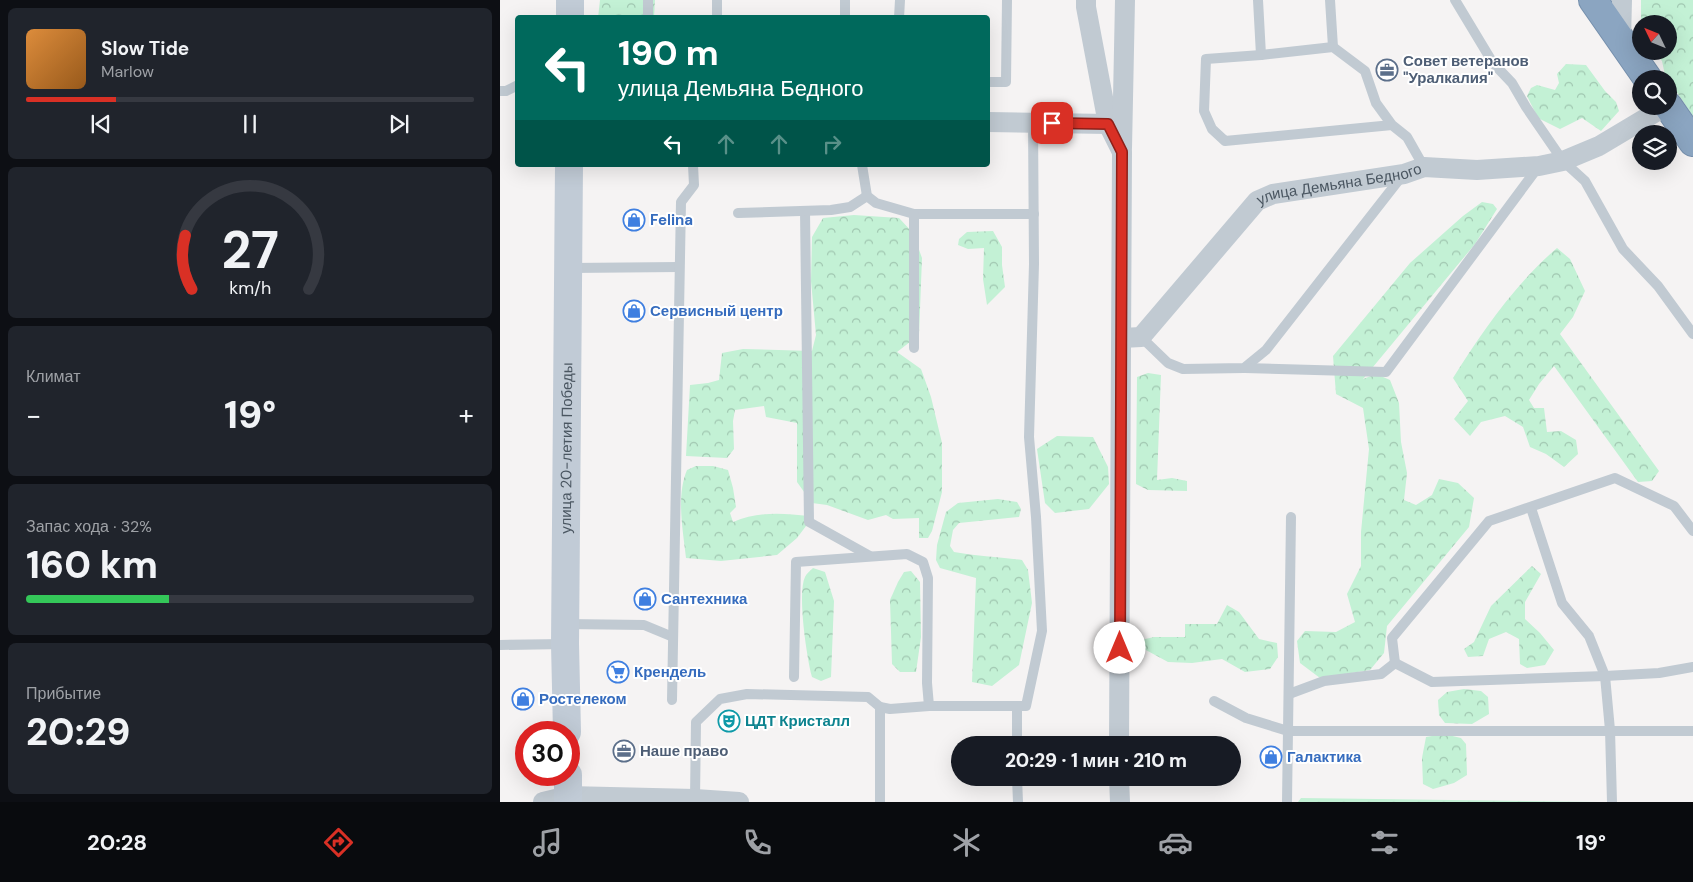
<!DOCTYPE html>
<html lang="ru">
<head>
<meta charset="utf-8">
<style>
	body { margin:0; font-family:"DM Sans",sans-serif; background:#20242c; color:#f1f3f6; height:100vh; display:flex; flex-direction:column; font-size:19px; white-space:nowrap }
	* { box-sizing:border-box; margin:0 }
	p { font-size:16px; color:#9ea1a6 }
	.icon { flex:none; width:28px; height:28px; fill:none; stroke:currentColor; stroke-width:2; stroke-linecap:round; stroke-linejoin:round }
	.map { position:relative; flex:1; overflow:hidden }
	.side { display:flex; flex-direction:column; gap:8px; padding:8px; background:#0d0f14; width:500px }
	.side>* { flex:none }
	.hud { position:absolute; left:15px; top:15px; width:475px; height:152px; border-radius:5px; box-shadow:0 5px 20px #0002; background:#00695c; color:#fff; overflow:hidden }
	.needle { width:32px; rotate:313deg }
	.controls { position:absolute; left:1132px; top:15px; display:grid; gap:10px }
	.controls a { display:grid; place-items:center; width:45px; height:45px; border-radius:50%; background:#171b24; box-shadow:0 5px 20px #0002; font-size:25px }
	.speed { position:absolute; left:15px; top:721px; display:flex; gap:10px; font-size:25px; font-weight:700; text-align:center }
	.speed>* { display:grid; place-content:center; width:65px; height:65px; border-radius:50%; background:#171b24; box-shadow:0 5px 20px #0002; line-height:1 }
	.speed .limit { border:8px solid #d22; background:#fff; color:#111 }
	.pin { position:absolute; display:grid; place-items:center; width:42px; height:42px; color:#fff; margin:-21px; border-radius:10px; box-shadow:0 2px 8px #0006 }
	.me { position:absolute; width:55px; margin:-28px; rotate:0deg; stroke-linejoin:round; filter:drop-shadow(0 0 4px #0008) }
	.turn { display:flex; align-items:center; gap:18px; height:105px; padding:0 20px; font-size:22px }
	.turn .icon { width:65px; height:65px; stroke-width:2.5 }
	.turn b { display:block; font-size:35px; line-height:42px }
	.lanes { display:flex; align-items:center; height:48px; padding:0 20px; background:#0003; justify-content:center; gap:25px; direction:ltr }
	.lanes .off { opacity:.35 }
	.big { font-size:38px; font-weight:800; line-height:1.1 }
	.side .card { flex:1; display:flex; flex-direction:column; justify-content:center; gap:8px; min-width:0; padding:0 18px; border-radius:8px; background:#20242c }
	.side .dial { align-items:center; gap:0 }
	.dial svg { height:130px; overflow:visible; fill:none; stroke:#363941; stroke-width:7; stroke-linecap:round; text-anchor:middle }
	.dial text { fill:#f1f3f6; stroke:none }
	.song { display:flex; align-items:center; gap:15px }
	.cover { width:60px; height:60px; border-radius:8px; background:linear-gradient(135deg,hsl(30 70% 55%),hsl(30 70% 35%)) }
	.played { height:5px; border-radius:2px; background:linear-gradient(90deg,#d93025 20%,#363941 20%) }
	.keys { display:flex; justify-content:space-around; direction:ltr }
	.heat { display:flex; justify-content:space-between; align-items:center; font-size:28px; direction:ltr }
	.charge { height:8px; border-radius:4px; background:linear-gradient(90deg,#34c759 32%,#363941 0) }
	.trip { position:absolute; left:451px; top:736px; width:290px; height:50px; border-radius:25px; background:#171b24; box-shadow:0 5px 20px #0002; font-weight:800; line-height:50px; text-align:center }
	.dock { display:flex; height:80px; justify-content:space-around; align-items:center; background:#090b0e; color:#9ea1a6 }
	.dock .icon { width:35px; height:35px }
	.dock .active { color:#d93025 }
	.dock b { font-size:22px; color:#f1f3f6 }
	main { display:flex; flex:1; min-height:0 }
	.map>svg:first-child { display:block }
</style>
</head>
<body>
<main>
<section class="side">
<div class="card">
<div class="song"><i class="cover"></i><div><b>Slow Tide</b><p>Marlow</p></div></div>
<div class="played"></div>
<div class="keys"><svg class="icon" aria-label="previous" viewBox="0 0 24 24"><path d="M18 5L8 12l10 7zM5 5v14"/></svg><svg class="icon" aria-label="pause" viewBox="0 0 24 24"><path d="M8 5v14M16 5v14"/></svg><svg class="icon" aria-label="next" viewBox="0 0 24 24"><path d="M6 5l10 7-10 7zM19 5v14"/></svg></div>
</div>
<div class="card dial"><svg viewBox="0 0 100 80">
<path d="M14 69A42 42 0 1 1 86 69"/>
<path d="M14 69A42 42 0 0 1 10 36" stroke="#d93025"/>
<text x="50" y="56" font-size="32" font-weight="700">27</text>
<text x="50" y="72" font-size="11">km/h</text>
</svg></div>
<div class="card"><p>Климат</p>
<div class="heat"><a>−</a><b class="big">19°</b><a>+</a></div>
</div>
<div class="card"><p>Запас хода · 32%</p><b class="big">160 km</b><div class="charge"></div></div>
<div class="card"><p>Прибытие</p><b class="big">20:29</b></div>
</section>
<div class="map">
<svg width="1193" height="802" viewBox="0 0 1193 802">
	<defs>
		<pattern id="forest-crowns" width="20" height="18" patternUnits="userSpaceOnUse" patternTransform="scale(1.25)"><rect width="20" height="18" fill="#c3f1d5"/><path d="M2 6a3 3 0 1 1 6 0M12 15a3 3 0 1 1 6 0" fill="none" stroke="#a0c6b0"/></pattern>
	</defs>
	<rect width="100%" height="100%" fill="#f5f3f3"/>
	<g fill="url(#forest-crowns)">
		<path d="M100,0H155L154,17L98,18Z"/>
		<path d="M1141,0H1193V116L1169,81V79L1165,75L1162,61L1153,51H1169V24H1141Z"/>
		<path d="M1066,64L1086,65L1105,91L1116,102L1119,111L1101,131L1082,118L1060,129L1038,118L1027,96L1031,88L1037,85L1055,90L1059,83L1057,74Z"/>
		<path d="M982,202L993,204L997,209L975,244L863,379L876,374L890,380L899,403L901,442L907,473L904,500L916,505L932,495L939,479L958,483L974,498L969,527L887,626L884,653L870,670L820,678L800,663L797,641L805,631L836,632L855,622L847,594L861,566V532L869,449L863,408L836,394L833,356L910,263L963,216Z"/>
		<path d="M354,215L399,218L413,233L422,258L419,335L397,352L421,369L431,397L442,443V492L432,531L428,538H419V518L393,519L386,515L368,520L327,505L312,503L297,482V423L266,417L264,406L235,410L233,421L234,449L227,458L186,456L190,385L208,383L219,380L222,353L243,349L312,351L316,335L311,281L312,237L323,218Z"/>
		<path d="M493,231L502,247V265L505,287L487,305L483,279L484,248L468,249L458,245L459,239L467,232Z"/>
		<path d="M1057,248L1070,259L1085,291L1073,317L1060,334L1159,471L1152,481L1138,482L1054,366L1039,384L1029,400L1034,408H1044L1047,432L1061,431L1076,440L1078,454L1064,467L1046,454L1030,447L1023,427L1005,416L981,422L970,436L954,419L968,401L953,378C981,333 1016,283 1057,248Z"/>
		<path d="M648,373L661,375L657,480L672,478L687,481V491L648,490L636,484L637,377Z"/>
		<path d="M557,436L593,437L608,467L609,484L589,509L555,513L545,503L537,449Z"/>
		<path d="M196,466H213L228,470L233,488L236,507L230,513L233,522C258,511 283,513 309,516V522L297,538L277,555L221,561L186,558C183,530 176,496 187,470Z"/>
		<path d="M498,499L517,502L521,509L519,517L459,523L453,530L450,546L454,552C477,556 499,557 522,560L528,570L532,603L519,665L492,686L472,682L476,578L440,568L436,560L437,545L446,512L458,503Z"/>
		<path d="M1032,566L1041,574L1025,602V619L1040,633L1054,650L1045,665L1027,668L1020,664L1019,639L1006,632L989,639L983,656L968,657L964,649L974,642L991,606Z"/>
		<path d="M313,568L325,572L334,601L331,677L321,681L312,677C307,659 297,593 305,577C306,574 310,571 313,568Z"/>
		<path d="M411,571L420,582L421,637L416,672H400L392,664L390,600L398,582L404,572Z"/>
		<path d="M727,605L739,612L759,639L777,643L778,657L770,669L745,672L722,659L692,663L668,662L644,649L641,640L654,637H685V624H717Z"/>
		<path d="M964,689L981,691L988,697L989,714L972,724L945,723L939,715L938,700L947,692Z"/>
		<path d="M944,734L961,738L966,744L967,775L954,783L933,789L923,784L922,758L926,737Z"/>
		<path d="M801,798L1101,802H798Z"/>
	</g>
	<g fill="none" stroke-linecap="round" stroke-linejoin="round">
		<g stroke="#7690ad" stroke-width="30">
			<g id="highway">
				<path d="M1093,0L1148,79"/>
				<path d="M1168,106L1193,142"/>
			</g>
		</g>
		<g stroke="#c1cad2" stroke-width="10">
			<path d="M345,0V18"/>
			<path d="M758,0L761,55"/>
			<path d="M830,0L833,47"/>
			<path d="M955,0L993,63L1012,83L1026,107L1063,161L1085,181L1123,249L1158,286L1193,334"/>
			<path d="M148,17V0"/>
			<path d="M217,18V0"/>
			<path d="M399,18L400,0"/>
			<path d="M488,82H506L507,0"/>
			<path d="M0,91H6L18,85"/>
			<path d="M892,125L876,103L865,71L833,47L761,55L706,59L704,111L712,129L725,141L892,125L907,137L924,167"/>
			<path d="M362,165L367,196L376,203L414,214H534"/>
			<path d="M305,211L309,522L370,556"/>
			<path d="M238,213L331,210L350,207L367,196"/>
			<path d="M414,214V348"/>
			<path d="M70,268L179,267"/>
			<path d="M641,337L668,363L683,369L744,368L766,350L902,176"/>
			<path d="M745,368L886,372L1039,166"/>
			<path d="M1031,508L1062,603L1089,636L1105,676L1110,730L1112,802"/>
			<path d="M66,624L144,625L173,637"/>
			<path d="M0,645L64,644"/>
			<path d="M895,663L892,638L989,521L1115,478L1174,506L1193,531"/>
			<path d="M895,663L932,682L1105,676L1159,673L1193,667"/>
			<path d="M294,677L296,562L407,554L423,562L428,578L427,683L429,706"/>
			<path d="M789,694L824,681L881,674L895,663"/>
			<path d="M172,700L181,202L194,185L193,165"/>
			<path d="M714,701L746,718L788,731H1193"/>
			<path d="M380,707V802"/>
			<path d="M517,745V706"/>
			<path d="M517,778L518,802"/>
			<path d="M195,799L196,722L220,699L247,694L368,697L380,707L390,709L429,706H526L542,631L536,517L529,437L534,264L533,122"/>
			<path d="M787,802L791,517"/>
		</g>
		<g stroke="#c1cad2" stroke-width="20">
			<path d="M586,0V7L608,124L622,152L619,745"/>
			<path d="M1121,40L1122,0"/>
			<path d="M488,122L608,124"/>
			<path d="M622,148L625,0"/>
			<path id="s1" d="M622,338L641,337L757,201L773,194L904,174L924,167L977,170L1039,166L1063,161L1099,146L1166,106"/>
			<path d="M619,778L620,802"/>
			<path d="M43,802L68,796L195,799L239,802"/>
		</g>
		<g stroke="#c1cbd6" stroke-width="28">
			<path d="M70,0V18"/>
			<path id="s2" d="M67,732L65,644L69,165"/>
			<path d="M68,775V802"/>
		</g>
		<use href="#highway" stroke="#8ba5c1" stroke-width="28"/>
	</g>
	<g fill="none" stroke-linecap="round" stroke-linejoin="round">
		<g stroke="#8d1f18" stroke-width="12">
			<path id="route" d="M552,123L608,124L622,152L620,648"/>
		</g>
		<use href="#route" stroke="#d93025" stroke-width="9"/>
	</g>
	<defs>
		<g id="office-ring" transform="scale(1.125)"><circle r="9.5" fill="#fff" stroke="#5c6f8a" stroke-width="1.5"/><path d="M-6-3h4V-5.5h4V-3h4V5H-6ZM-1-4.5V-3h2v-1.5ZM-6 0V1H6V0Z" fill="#5c6f8a"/></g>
		<g id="shop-ring" transform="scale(1.125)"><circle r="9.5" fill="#fff" stroke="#3f7fe0" stroke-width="1.5"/><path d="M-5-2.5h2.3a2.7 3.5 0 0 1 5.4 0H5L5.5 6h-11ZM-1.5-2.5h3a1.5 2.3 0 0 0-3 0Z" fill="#3f7fe0"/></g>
		<g id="supermarket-ring" transform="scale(1.125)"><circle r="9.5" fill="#fff" stroke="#3f7fe0" stroke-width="1.5"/><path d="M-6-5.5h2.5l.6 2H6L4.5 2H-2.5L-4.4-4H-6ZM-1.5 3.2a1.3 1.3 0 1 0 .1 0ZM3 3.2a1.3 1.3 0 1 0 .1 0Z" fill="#3f7fe0"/></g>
		<g id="theatre-ring" transform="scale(1.125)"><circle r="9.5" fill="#fff" stroke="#0f9aa8" stroke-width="1.5"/><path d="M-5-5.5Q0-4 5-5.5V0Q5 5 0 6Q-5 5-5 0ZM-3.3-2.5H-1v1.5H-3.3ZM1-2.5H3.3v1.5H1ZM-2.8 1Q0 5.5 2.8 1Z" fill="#0f9aa8"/></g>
	</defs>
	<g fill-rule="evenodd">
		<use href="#office-ring" x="887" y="70"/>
		<use href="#shop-ring" x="134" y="220"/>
		<use href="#shop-ring" x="134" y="311"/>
		<use href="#shop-ring" x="145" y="599"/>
		<use href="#supermarket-ring" x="118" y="672"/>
		<use href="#shop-ring" x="23" y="699"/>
		<use href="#theatre-ring" x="229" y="721"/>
		<use href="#office-ring" x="124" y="751"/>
		<use href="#shop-ring" x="771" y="757"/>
	</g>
	<g text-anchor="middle" stroke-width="4" stroke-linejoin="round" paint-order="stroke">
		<g font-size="15" font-weight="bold" fill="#4e5e75" stroke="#fff" text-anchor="start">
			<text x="903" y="66">Совет ветеранов<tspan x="903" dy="17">"Уралкалия"</tspan></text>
			<text x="140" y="756">Наше право</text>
		</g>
		<g font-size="15" fill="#4a5661" stroke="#fff">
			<text dy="5" stroke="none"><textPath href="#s1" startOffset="282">улица Демьяна Бедного</textPath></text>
			<text dy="5" stroke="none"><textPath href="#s2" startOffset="284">улица 20-летия Победы</textPath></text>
		</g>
		<g font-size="15" font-weight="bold" fill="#366cbe" stroke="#fff" text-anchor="start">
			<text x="150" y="225">Felina</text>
			<text x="150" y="316">Сервисный центр</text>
			<text x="161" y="604">Сантехника</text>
			<text x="134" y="677">Крендель</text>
			<text x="39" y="704">Ростелеком</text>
			<text x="787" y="762">Галактика</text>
		</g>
		<g font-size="15" font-weight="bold" fill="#0d838f" stroke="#fff" text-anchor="start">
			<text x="245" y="726">ЦДТ Кристалл</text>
		</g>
	</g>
</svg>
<div class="controls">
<a><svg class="needle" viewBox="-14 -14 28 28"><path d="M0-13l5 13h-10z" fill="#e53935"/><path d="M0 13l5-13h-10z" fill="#9ea1a6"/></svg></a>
<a><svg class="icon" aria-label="search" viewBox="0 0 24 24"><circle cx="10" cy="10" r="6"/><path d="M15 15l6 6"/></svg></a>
<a><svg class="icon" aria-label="layers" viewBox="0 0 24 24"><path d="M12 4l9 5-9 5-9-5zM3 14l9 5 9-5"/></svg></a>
</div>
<div class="speed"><div class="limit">30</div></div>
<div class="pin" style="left:552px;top:123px;background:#d93025"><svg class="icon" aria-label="arrive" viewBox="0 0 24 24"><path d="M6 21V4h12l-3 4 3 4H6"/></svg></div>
<svg class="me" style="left:620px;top:648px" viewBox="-20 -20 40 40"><circle r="19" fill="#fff"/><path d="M0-13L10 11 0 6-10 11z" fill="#d93025"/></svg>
<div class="trip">20:29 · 1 мин · 210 m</div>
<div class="hud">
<div class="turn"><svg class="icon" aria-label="left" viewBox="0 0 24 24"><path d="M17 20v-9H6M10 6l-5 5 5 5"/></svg><div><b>190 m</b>улица Демьяна Бедного</div></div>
<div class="lanes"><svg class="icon" aria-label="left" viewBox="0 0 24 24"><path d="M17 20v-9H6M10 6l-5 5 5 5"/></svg><svg class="icon off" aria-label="ahead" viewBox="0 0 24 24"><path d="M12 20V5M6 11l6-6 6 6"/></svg><svg class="icon off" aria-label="ahead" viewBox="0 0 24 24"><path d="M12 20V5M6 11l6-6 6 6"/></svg><svg class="icon off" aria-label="right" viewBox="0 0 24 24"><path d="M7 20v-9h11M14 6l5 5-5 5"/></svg></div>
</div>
</div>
</main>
<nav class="dock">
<b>20:28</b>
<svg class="icon active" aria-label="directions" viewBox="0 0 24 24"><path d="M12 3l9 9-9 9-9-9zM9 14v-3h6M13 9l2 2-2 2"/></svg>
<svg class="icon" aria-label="music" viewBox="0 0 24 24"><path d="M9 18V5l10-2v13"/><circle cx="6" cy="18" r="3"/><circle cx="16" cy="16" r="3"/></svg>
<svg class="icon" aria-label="phone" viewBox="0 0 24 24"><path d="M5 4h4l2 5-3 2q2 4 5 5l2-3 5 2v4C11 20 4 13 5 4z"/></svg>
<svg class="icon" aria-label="climate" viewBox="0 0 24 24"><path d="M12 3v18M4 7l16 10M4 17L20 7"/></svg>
<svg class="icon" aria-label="car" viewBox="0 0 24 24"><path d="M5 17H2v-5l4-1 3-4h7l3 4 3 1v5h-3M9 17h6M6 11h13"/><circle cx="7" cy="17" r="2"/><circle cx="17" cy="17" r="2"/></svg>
<svg class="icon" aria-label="filters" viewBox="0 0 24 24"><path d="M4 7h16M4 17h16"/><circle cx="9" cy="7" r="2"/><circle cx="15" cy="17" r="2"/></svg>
<b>19°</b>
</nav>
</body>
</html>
